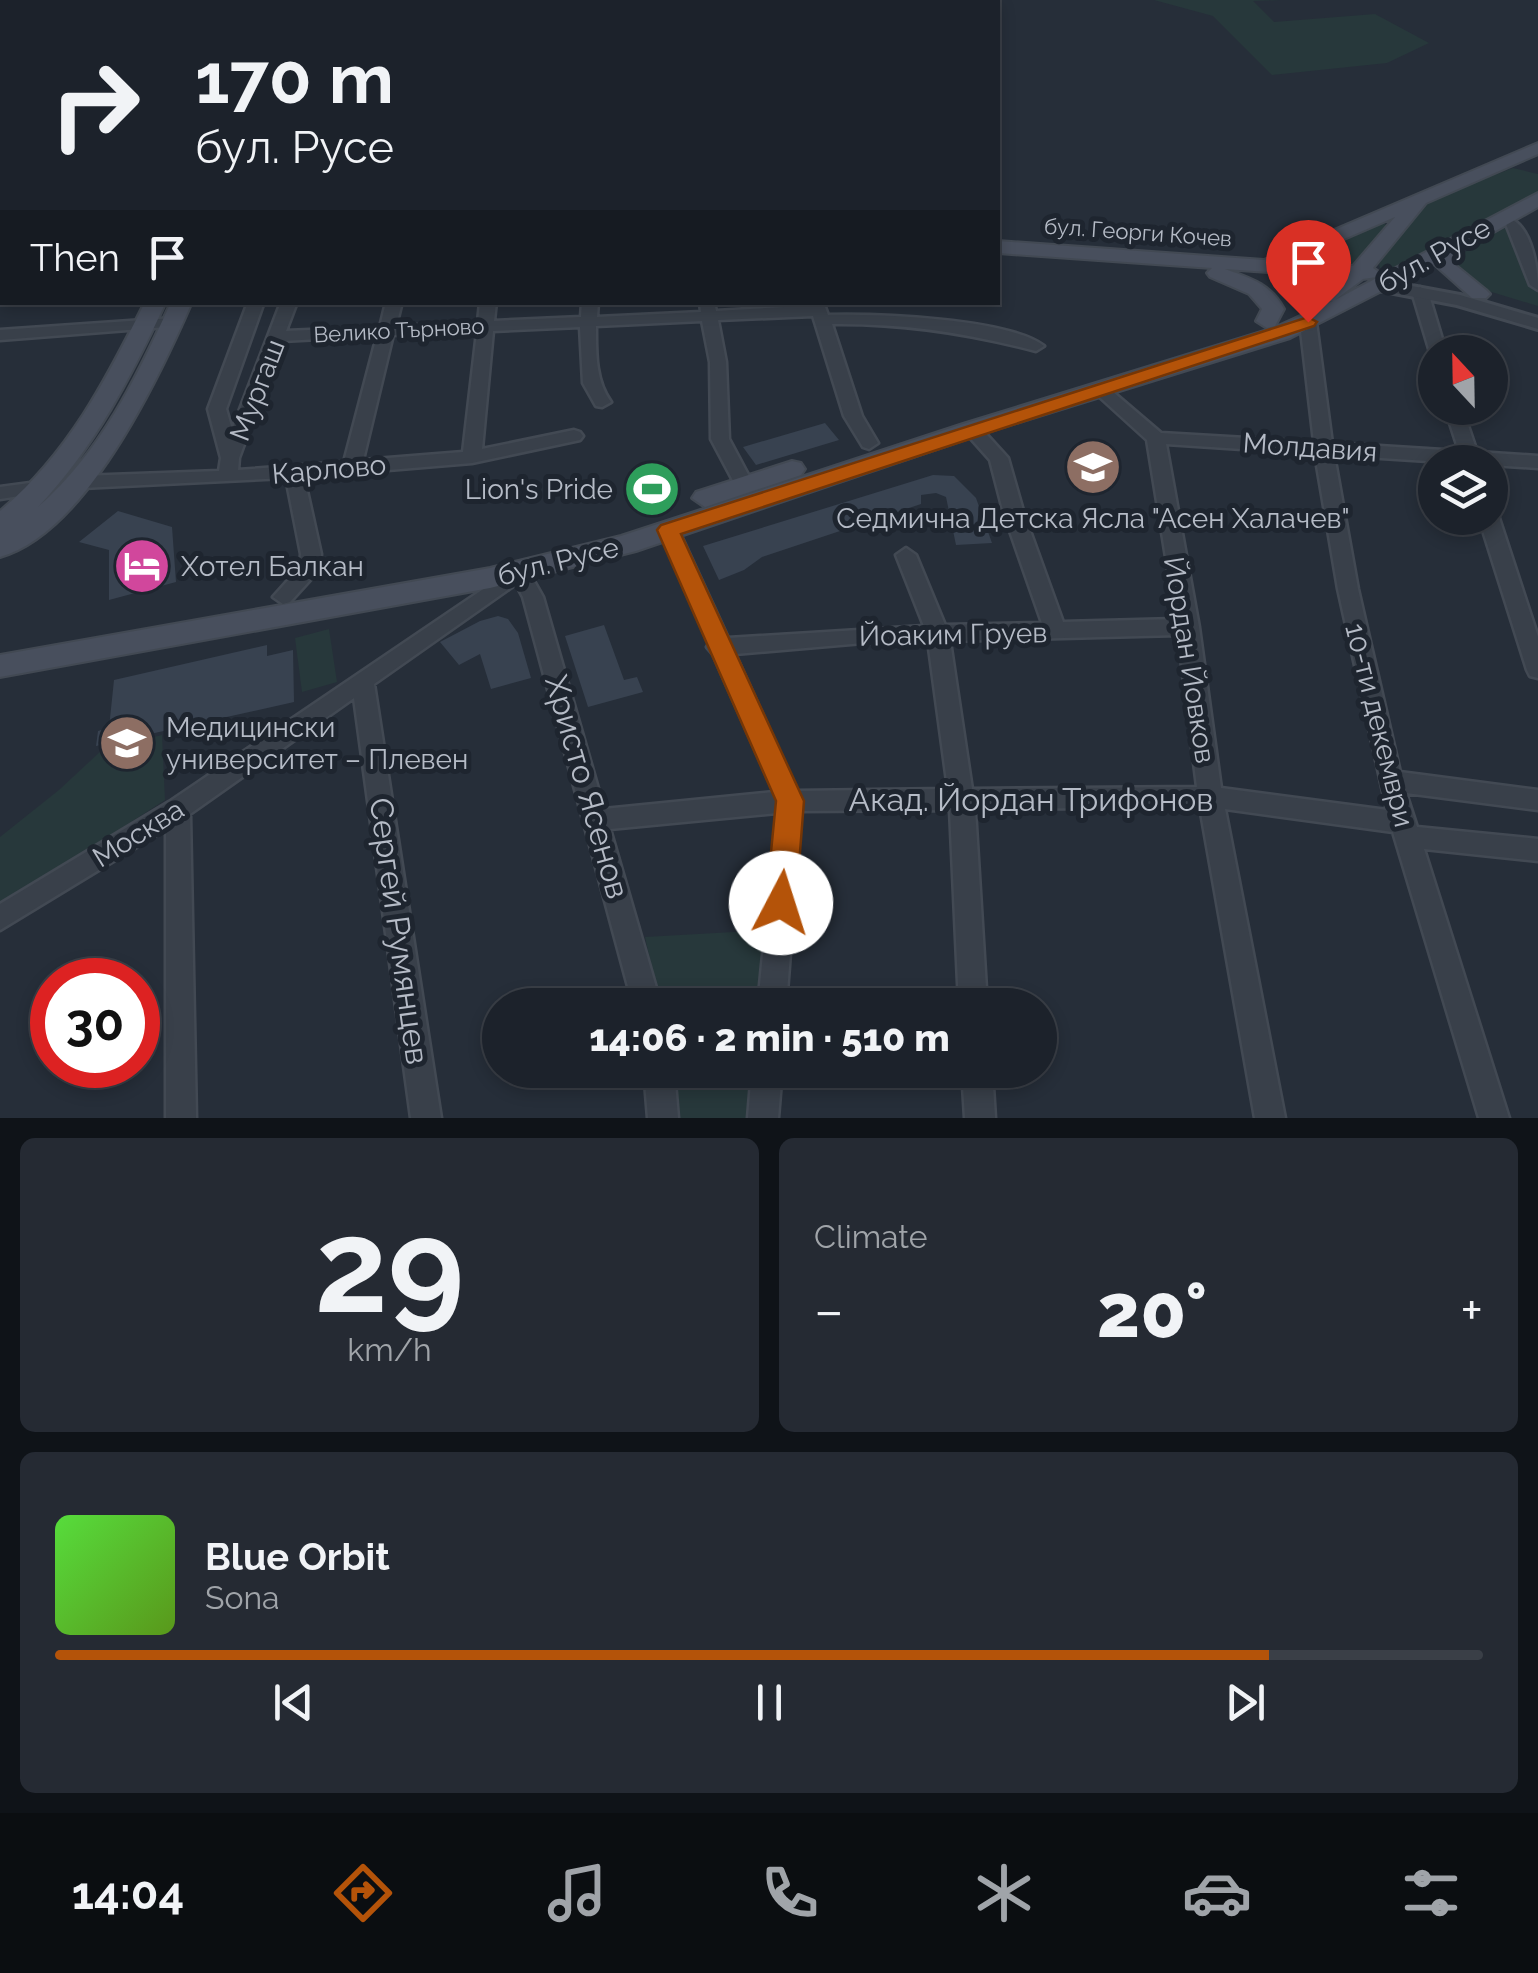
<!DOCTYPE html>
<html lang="en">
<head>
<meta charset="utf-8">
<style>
	body { margin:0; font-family:Raleway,sans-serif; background:#252a33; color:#f1f3f6; height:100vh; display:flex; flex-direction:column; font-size:38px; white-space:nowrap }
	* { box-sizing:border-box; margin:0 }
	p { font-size:32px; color:#a0a4a9 }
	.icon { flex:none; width:55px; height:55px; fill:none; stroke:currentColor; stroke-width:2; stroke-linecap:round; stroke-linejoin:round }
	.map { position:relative; height:1118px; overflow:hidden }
	.details { display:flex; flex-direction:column; gap:20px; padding:20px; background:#0f1318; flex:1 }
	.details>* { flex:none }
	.guide { position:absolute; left:0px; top:0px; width:1000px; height:305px; box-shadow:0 5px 15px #0003,0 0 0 2px #3a3f47; background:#1c222b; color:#f1f3f6; overflow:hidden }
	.needle { width:65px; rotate:338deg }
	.fabs { position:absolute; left:1418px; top:335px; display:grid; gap:20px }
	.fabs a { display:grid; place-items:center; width:90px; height:90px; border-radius:50%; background:#1c222b; box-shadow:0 5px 15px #0003,0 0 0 2px #3a3f47; font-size:50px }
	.speed { position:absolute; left:30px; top:958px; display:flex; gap:20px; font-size:50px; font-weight:700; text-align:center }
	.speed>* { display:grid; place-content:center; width:130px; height:130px; border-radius:50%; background:#1c222b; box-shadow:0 5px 15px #0003,0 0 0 2px #3a3f47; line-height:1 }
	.speed .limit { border:15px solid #d22; background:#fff; color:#111 }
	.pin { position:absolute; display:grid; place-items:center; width:85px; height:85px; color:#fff; margin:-102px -42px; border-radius:50% 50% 50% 0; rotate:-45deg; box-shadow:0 0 10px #0007 }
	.pin .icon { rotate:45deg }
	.me { position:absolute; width:110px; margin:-55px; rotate:5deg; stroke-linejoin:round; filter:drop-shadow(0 0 8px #0008) }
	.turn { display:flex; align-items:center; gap:35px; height:210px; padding:0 30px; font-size:45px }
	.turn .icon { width:130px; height:130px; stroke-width:2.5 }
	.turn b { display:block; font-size:70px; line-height:85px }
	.then { display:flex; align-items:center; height:95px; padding:0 30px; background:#0003; gap:20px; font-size:38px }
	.big { font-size:75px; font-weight:800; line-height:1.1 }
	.details .tile { flex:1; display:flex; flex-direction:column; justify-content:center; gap:15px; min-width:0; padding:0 35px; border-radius:15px; background:#252a33 }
	.details .dial { align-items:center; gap:0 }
	.dial b { font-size:130px; line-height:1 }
	.song { display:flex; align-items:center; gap:30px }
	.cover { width:120px; height:120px; border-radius:15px; background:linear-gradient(135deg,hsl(110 70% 55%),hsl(90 70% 35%)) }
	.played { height:10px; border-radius:5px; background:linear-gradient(90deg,#b45309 85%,#3a3f47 85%) }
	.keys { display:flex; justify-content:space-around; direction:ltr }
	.heat { display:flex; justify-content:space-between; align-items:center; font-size:55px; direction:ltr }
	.details .tiles { flex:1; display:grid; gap:20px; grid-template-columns:1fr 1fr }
	.tile:last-child { grid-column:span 2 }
	.trip { position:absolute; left:482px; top:988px; width:575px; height:100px; border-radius:50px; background:#1c222b; box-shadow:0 5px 15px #0003,0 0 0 2px #3a3f47; font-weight:800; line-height:100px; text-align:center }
	.tabs { display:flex; height:160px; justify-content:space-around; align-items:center; background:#0b0e11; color:#a0a4a9 }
	.tabs .icon { width:70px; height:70px }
	.tabs .active { color:#b45309 }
	.tabs b { font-size:45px; color:#f1f3f6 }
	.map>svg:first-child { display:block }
</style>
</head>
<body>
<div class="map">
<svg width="1538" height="1118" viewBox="0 0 1538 1118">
	<rect width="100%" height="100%" fill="#262e39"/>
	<g fill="#27383b">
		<path d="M1154,0H1281L1253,1L1274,22L1375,14L1429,43L1387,63L1272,75L1213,16Z"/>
		<path d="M1513,168L1538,174V192L1389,270L1380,268L1379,264L1420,207L1435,197Z"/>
		<path d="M1382,222L1387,226L1351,266L1298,262Z"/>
		<path d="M1505,228L1511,230L1538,292V306L1485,290L1456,265L1470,246Z"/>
		<path d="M329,629L337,682L302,692L295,638Z"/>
		<path d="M162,735L165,800L0,907V837L59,790L102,750Z"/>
		<path d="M768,930L762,1005H660L645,937Z"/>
		<path d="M669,1070H758L754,1118H673Z"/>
	</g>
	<g fill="#384250">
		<path d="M825,423L839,440L756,465L743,447Z"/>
		<path d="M933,475L954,476L976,498L992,543L956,545L946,497L936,493L921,495V504L762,557L744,570L719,580L703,546Z"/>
		<path d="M118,511L172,527L176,582L109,600V550L79,542Z"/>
		<path d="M498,616L508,619L518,633L531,678L491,689L480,654L459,665L440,642L480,621Z"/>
		<path d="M604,625L624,680L637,677L643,692L588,707L565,636Z"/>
		<path d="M267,645V656L293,650L294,702L96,746L98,731L109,728L114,680Z"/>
	</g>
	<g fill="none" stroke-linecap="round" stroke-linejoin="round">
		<g stroke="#424953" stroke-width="5">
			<g id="minor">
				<path d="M1513,220C1532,231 1538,268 1538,290L1530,285L1506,224Z"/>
				<path d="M1420,287L1428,292L1446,352H1435V356L1430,352L1412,292Z"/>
				<path d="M248,302H264L226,409L232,430L281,302H297L286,331L380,327L386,302H402L396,326L478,322L480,302H496L494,321L581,317L582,302H598L597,317L701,312L700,302H714L716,311L819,305L825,307L828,315C877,314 1007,318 1044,346L1036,351C968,333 903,323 832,324L862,416L878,443L869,449L863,447L844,416L813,316L718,320L726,362L729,439L753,484L744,490L737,488L711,439L710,362L702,321L596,326C596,352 595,380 611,402L602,407L596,406L583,383L580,327L493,331L482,449L574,430L580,432L583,436L580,440L472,463L304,477L321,554L320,569L290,602L283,604L273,597L300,567L301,554L286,478L82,488L73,482L82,476L219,471L221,458L208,409ZM477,332L463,452L363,460L393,335ZM377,336L344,462L238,470L239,458L282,341Z"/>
				<path d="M1308,317L1316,322L1332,443L1459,451L1445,408H1462L1477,452L1538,456V468L1334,455L1358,589L1400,772L1538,790V810L1406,793L1417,827L1538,839V861L1424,849L1509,1118H1479L1393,832L1225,809L1285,1118H1255L1200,807L975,809L987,1005H959L950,810L801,811L786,1005H758L777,813L610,829L661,1005H633L523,597L516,584L374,684L441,1118H411L354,698L190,814L196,1118H166V829L0,930V904L169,802L519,565L526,567L543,597L604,809L774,792L713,654L707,647L709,644L659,530L669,523L676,525L728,638L924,626L896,555L906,548L916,555L945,625L1042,623L1004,514L990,460L966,433L963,429L966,425H978L1008,458L1024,514L1063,622L1176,619L1147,440L1092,390L1100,385L1106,386L1161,433L1314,442L1300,322ZM1166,444L1315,454L1338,589L1387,810L1221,788L1199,627ZM1178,635L1197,787L972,789L950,641ZM928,641L948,789L797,791L735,654L863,643Z"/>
				<path d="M173,318L181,323L179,326L0,340V330Z"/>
				<path d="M45,481L54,487L52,491L0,499V487Z"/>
				<path d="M1490,512L1499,518L1538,637V678L1530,676L1527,670L1479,518H1490Z"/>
				<path d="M644,1070H674L678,1118H648Z"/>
				<path d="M752,1070H782L778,1118H748Z"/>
				<path d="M962,1070H992L995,1118H965Z"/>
			</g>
		</g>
		<g stroke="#424953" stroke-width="6">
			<path id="tertiary" d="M1379,280L1460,295L1538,318V329L1457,305L1373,289L1370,285Z"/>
		</g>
		<g stroke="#424953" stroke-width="4">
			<g id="secondary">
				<path d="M1538,143V154L1426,203L1373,268L1380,273L1377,277L1363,279L1335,300L1538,193V207L1453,255L1454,264L1486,290L1490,294L1486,298H1472L1434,264L1290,338L981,434L636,551L490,588L0,677V655L490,568L621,536L963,424L1274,328L1333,301L1320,300L1316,296L1339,277L1225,269C1250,278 1271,284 1284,309L1275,326L1267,328L1256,321L1262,309L1249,294L1210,277L1207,273L1212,268L998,253V241L1264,260ZM1395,217L1353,266L1293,261Z"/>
				<rect x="0" y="168" width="2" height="10"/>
				<path d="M145,302H166C131,377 95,447 38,507C101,452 137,377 171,302H192C159,378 86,533 0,557V511C68,454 106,380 145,302Z"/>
				<path d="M792,461L801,463L805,469L801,475L705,507L692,498L696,492Z"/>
			</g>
		</g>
		<use href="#minor" fill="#39404a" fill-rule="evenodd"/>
		<use href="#tertiary" fill="#39404a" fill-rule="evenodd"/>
		<use href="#secondary" fill="#484f5d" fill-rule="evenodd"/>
	</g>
	<path fill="#b45309" stroke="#753606" stroke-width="2.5" d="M1308,317L1317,322L1314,326L681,534L804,801L796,903L792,913L781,917L770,913L766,903L776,801L657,530L661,525Z"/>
	<defs>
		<g id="school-disc" transform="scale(2.875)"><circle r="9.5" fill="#8d6e63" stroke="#1e252f"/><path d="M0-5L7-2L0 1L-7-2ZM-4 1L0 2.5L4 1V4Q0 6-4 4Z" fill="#fff"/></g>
		<g id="stadium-disc" transform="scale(2.875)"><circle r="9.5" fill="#2e9e5b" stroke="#1e252f"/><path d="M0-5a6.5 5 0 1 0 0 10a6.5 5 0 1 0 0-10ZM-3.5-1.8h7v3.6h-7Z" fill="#fff"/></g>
		<g id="hotel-disc" transform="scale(2.875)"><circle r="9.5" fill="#d1479c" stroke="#1e252f"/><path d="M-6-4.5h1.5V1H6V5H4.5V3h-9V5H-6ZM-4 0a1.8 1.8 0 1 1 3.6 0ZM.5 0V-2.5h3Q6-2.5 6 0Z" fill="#fff"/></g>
		<g id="university-disc" transform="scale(2.875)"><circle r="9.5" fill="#8d6e63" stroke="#1e252f"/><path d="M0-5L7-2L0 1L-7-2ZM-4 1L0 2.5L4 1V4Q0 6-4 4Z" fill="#fff"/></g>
	</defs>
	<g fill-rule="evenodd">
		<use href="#school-disc" x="1093" y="467"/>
		<use href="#stadium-disc" x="652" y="489"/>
		<use href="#hotel-disc" x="142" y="566"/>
		<use href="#university-disc" x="127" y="743"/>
	</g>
	<g text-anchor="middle" stroke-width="10" stroke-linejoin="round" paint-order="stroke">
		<g font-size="22" fill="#b5bbc6" stroke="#1e252f">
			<text transform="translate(1138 232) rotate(4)" y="8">бул. Георги Кочев</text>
			<text transform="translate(399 330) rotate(-3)" y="8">Велико Търново</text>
		</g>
		<g font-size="28" fill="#b5bbc6" stroke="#1e252f">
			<text transform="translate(1434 255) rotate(-29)" y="10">бул. Русе</text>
			<text transform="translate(257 390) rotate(-69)" y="10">Мургаш</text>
			<text transform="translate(1310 447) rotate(4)" y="10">Молдавия</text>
			<text transform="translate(329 469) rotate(-5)" y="10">Карлово</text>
			<text transform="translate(558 561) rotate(-14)" y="10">бул. Русе</text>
			<text transform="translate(953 634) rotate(-1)" y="10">Йоаким Груев</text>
			<text transform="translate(1190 660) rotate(81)" y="10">Йордан Йовков</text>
			<text transform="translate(1380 725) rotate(76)" y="10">10-ти декември</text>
			<text transform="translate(138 833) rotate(-32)" y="10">Москва</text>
		</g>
		<g font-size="28" fill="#b5bbc6" stroke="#1e252f" text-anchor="start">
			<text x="613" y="499" text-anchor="end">Lion's Pride</text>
			<text x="1093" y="528" text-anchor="middle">Седмична Детска Ясла "Асен Халачев"</text>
			<text x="181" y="576">Хотел Балкан</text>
			<text x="166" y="737">Медицински<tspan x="166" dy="32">университет – Плевен</tspan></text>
		</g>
		<g font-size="32" fill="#b5bbc6" stroke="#1e252f">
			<text transform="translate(587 787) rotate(74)" y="11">Христо Ясенов</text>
			<text x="1031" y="811">Акад. Йордан Трифонов</text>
			<text transform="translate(399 931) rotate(82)" y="11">Сергей Румянцев</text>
		</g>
	</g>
</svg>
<div class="fabs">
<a><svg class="needle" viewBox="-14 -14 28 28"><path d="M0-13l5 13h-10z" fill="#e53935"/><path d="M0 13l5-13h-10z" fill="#a0a4a9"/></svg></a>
<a><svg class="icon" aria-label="layers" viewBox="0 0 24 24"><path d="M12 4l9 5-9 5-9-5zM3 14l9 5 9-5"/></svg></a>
</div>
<div class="speed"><div class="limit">30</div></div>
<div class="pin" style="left:1308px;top:322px;background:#d93025"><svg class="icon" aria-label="arrive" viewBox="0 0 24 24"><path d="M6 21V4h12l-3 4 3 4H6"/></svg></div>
<svg class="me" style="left:781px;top:903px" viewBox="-20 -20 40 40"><circle r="19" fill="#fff"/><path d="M0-13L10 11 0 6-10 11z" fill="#b45309"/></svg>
<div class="trip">14:06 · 2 min · 510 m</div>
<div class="guide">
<div class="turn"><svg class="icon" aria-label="right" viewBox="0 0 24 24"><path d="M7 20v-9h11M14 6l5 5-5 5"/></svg><div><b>170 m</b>бул. Русе</div></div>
<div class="then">Then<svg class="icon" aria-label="arrive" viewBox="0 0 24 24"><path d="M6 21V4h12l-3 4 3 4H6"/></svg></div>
</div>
</div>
<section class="details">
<div class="tiles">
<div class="tile dial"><b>29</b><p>km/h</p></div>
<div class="tile"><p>Climate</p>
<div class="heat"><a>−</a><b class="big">20°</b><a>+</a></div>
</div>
<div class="tile">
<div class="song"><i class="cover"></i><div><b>Blue Orbit</b><p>Sona</p></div></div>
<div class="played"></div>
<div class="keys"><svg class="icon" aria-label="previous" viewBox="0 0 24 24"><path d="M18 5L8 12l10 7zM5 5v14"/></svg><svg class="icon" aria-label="pause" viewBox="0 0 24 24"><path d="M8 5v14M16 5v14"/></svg><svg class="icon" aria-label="next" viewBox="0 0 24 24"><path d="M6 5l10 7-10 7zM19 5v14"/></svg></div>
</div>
</div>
</section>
<nav class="tabs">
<b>14:04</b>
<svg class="icon active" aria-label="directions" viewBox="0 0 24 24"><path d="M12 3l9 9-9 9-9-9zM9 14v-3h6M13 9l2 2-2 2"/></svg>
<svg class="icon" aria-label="music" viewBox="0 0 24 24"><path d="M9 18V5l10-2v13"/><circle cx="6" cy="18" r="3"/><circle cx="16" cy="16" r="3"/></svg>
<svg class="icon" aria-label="phone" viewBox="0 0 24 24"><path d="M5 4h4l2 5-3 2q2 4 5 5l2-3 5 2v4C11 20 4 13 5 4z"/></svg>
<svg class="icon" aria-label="climate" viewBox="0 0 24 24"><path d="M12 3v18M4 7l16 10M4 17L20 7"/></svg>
<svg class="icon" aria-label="car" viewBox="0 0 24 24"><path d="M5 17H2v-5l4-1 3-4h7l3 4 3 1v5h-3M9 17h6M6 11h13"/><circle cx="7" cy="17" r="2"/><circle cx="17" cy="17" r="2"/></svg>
<svg class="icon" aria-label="filters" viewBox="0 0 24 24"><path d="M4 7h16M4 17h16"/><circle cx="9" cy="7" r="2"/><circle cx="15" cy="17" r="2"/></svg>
</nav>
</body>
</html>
